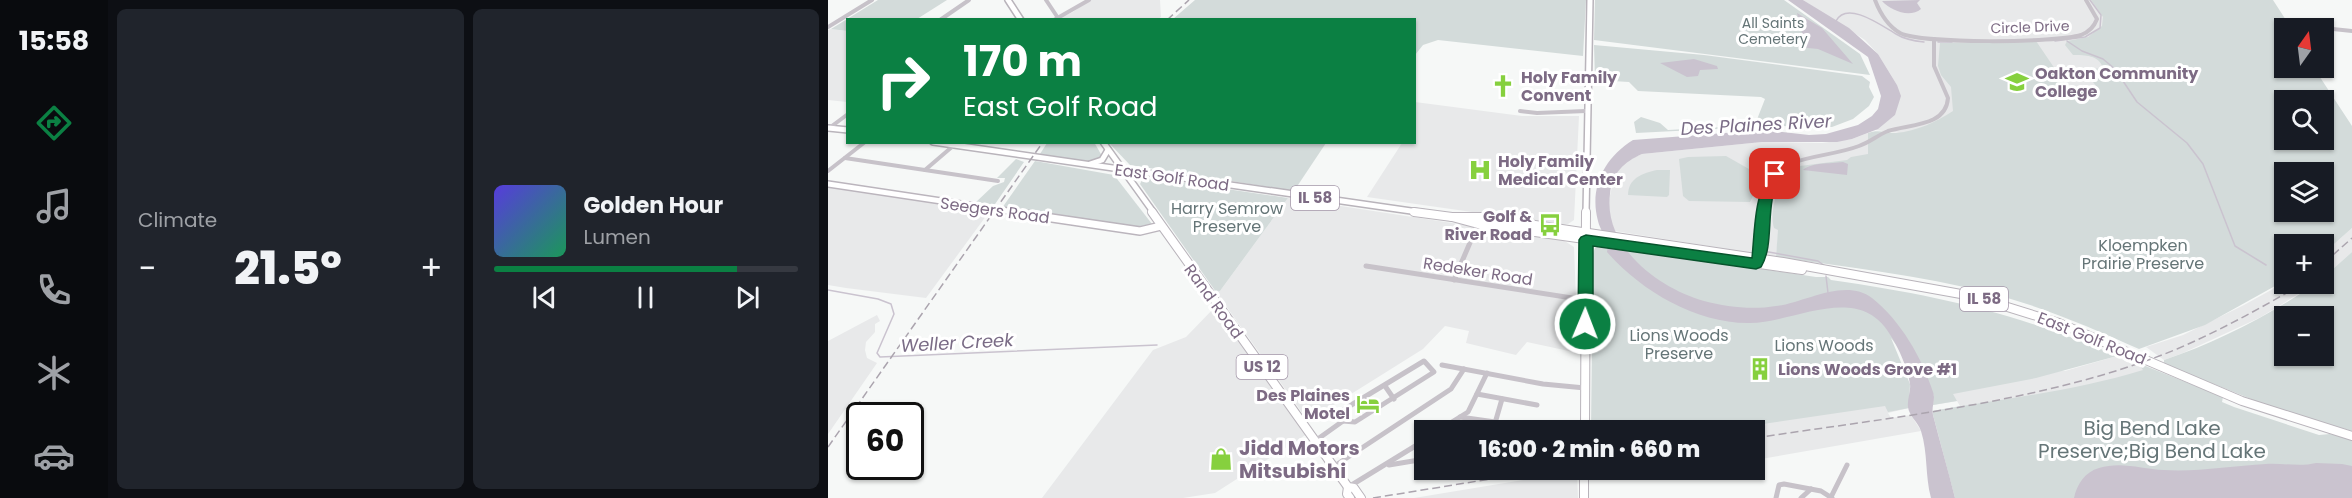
<!DOCTYPE html>
<html lang="en">
<head>
<meta charset="utf-8">
<style>
	body { margin:0; font-family:Poppins,sans-serif; background:#20242c; color:#f1f3f6; height:100vh; display:flex; flex-direction:column; font-size:22px; white-space:nowrap }
	* { box-sizing:border-box; margin:0 }
	p { font-size:20px; color:#9ea1a6 }
	.icon { flex:none; width:33px; height:33px; fill:none; stroke:currentColor; stroke-width:2; stroke-linecap:round; stroke-linejoin:round }
	.map { position:relative; flex:1; overflow:hidden }
	.side { display:flex; flex-direction:column; gap:9px; padding:9px; background:#0d0f14; width:720px }
	.side>* { flex:none }
	.banner { position:absolute; left:18px; top:18px; width:570px; height:126px; border-radius:0px; box-shadow:0 2px 4px #0004; background:#0b8043; color:#fff; overflow:hidden }
	.needle { width:39px; rotate:14deg }
	.controls { position:absolute; left:1446px; top:18px; display:grid; gap:12px }
	.controls a { display:grid; place-items:center; width:60px; height:60px; border-radius:0px; background:#171b24; box-shadow:0 2px 4px #0004; font-size:30px }
	.speed { position:absolute; left:18px; top:402px; display:flex; gap:12px; font-size:30px; font-weight:700; text-align:center }
	.speed>* { display:grid; place-content:center; width:78px; height:78px; border-radius:50%; background:#171b24; box-shadow:0 2px 4px #0004; line-height:1 }
	.speed .limit { border:3px solid #111; border-radius:9px; background:#fff; color:#111 }
	.pin { position:absolute; display:grid; place-items:center; width:51px; height:51px; color:#fff; margin:-26px; border-radius:12px; box-shadow:0 3px 9px #0006 }
	.me { position:absolute; width:66px; margin:-33px; rotate:1deg; stroke-linejoin:round; filter:drop-shadow(0 0 4px #0008) }
	.turn { display:flex; align-items:center; gap:21px; height:126px; padding:0 18px; font-size:27px }
	.turn .icon { width:78px; height:78px; stroke-width:2.5 }
	.turn b { display:block; font-size:42px; line-height:51px }
	.big { font-size:45px; font-weight:800; line-height:1.1 }
	.side .widget { flex:1; display:flex; flex-direction:column; justify-content:center; gap:9px; min-width:0; padding:0 21px; border-radius:9px; background:#20242c }
	.song { display:flex; align-items:center; gap:18px }
	.cover { width:72px; height:72px; border-radius:9px; background:linear-gradient(135deg,hsl(250 70% 55%),hsl(150 70% 35%)) }
	.played { height:6px; border-radius:3px; background:linear-gradient(90deg,#0b8043 80%,#363941 80%) }
	.keys { display:flex; justify-content:space-around; direction:ltr }
	.heat { display:flex; justify-content:space-between; align-items:center; font-size:33px; direction:ltr }
	.side .tiles { flex:1; display:grid; gap:9px; grid-template-columns:repeat(2,1fr) }
	.trip { position:absolute; left:586px; top:420px; width:351px; height:60px; border-radius:0px; background:#171b24; box-shadow:0 2px 4px #0004; font-weight:800; line-height:60px; text-align:center }
	main { display:flex; flex:1; min-height:0 }
	.tab-bar { display:flex; flex-direction:column; width:108px; justify-content:space-around; align-items:center; background:#090b0e; color:#9ea1a6 }
	.tab-bar .icon { width:42px; height:42px }
	.tab-bar .active { color:#0b8043 }
	.tab-bar b { font-size:27px; color:#f1f3f6 }
	.map>svg:first-child { display:block }
</style>
</head>
<body>
<main>
<nav class="tab-bar">
<b>15:58</b>
<svg class="icon active" aria-label="directions" viewBox="0 0 24 24"><path d="M12 3l9 9-9 9-9-9zM9 14v-3h6M13 9l2 2-2 2"/></svg>
<svg class="icon" aria-label="music" viewBox="0 0 24 24"><path d="M9 18V5l10-2v13"/><circle cx="6" cy="18" r="3"/><circle cx="16" cy="16" r="3"/></svg>
<svg class="icon" aria-label="phone" viewBox="0 0 24 24"><path d="M5 4h4l2 5-3 2q2 4 5 5l2-3 5 2v4C11 20 4 13 5 4z"/></svg>
<svg class="icon" aria-label="climate" viewBox="0 0 24 24"><path d="M12 3v18M4 7l16 10M4 17L20 7"/></svg>
<svg class="icon" aria-label="car" viewBox="0 0 24 24"><path d="M5 17H2v-5l4-1 3-4h7l3 4 3 1v5h-3M9 17h6M6 11h13"/><circle cx="7" cy="17" r="2"/><circle cx="17" cy="17" r="2"/></svg>
</nav>
<section class="side">
<div class="tiles">
<div class="widget"><p>Climate</p>
<div class="heat"><a>−</a><b class="big">21.5°</b><a>+</a></div>
</div>
<div class="widget">
<div class="song"><i class="cover"></i><div><b>Golden Hour</b><p>Lumen</p></div></div>
<div class="played"></div>
<div class="keys"><svg class="icon" aria-label="previous" viewBox="0 0 24 24"><path d="M18 5L8 12l10 7zM5 5v14"/></svg><svg class="icon" aria-label="pause" viewBox="0 0 24 24"><path d="M8 5v14M16 5v14"/></svg><svg class="icon" aria-label="next" viewBox="0 0 24 24"><path d="M6 5l10 7-10 7zM19 5v14"/></svg></div>
</div>
</div>
</section>
<div class="map">
<svg width="1524" height="498" viewBox="0 0 1524 498">
	<rect width="100%" height="100%" fill="#f6f8f7"/>
	<g fill="#e8e9ea">
		<path d="M262,0H332L333,17L330,19L228,20L245,12Z"/>
		<path d="M975,0H1283L1341,167L1047,130L1067,115L1069,85L1050,54L1037,40Z"/>
		<path d="M3,29L19,31V102L0,100V30Z"/>
		<path d="M587,102L694,116H751L746,220L740,224L734,225L539,197L574,143L586,142Z"/>
		<path d="M1040,133V197L955,185L948,257L787,231L782,218L780,204L787,174L798,161L814,154L934,142L994,143L1024,139Z"/>
		<path d="M0,186L161,212L98,298L18,288L0,285Z"/>
		<path d="M460,198L735,240L746,247L750,353L699,342L688,355L638,343L641,331L617,326L595,349L480,421L388,292L392,291Z"/>
		<path d="M1524,228V252L1496,277V253Z"/>
		<path d="M1456,270V284H1487L1431,318L1355,353L1336,360L1318,347L1355,335L1416,305L1445,289Z"/>
		<path d="M387,307L479,434L387,493L355,498H214L325,350L358,337Z"/>
		<path d="M49,315L52,321L47,324V332L38,342L37,350L39,358L49,363L0,434V341Z"/>
		<path d="M1081,340L1237,371L1289,356L1297,361L1299,360L1305,366L1310,365L1316,370L1228,405L1104,411L1132,406L1129,401L1105,405L1106,395Z"/>
		<path d="M1082,395L1081,408L1060,413L1063,418L1083,415L1093,431L927,460V430H894Z"/>
		<path d="M749,471L750,498H586Z"/>
	</g>
	<g fill="#d3dbda" fill-rule="evenodd">
		<path d="M50,0H119L89,19L20,20L19,31L3,29Z"/>
		<path d="M367,0H758L755,56L610,40L595,45L587,55L586,20L345,19Z"/>
		<path d="M767,0H956L1032,54L1042,75L766,40Z"/>
		<path d="M1263,0H1445L1463,28H1456V68H1486L1524,126V228L1496,253V244H1456V281L1377,325L1311,349C1262,327 1213,306 1161,293C1091,275 1019,267 948,257L950,230L946,228C942,215 947,197 952,185L959,182V176L972,166L1019,160L1023,157L1040,154V133C1050,129 1058,133 1068,133C1089,131 1108,122 1125,111L1123,87L1113,75L1110,66L1112,43L1208,41L1242,91L1269,93L1268,91L1271,90L1256,70L1275,68C1271,55 1257,55 1245,55L1237,45L1239,41L1260,37L1274,26L1275,17ZM1456,100H1496V140H1456ZM1456,172H1496V212H1456Z"/>
		<path d="M766,45L876,55L1034,76L1042,82L1041,87L1046,97L1041,106L1025,119L1004,127L946,126L808,133L806,122L813,117L832,123L840,130L894,127L903,122H928L937,99L933,97L810,91L801,82L767,80Z"/>
		<path d="M266,142L274,156L263,162L212,154L219,143Z"/>
		<path d="M281,143H498L466,191L302,165Z"/>
		<path d="M898,156L921,169L925,196L922,202L861,201L855,196L851,159L860,157Z"/>
		<path d="M188,159L196,162L165,207L147,203L165,186L176,182L177,178H169Z"/>
		<path d="M207,161L286,175L324,224L319,229L174,208Z"/>
		<path d="M829,170H842L841,195L839,197L800,195C800,178 815,173 829,170Z"/>
		<path d="M325,178L460,198L392,291L388,292L312,184L314,180Z"/>
		<path d="M773,245L988,277H1000L1003,280C1108,295 1192,314 1289,356L1208,378L1125,394L1129,401L1105,405L1106,395L1063,338L1082,384L1081,408L1060,412L1057,406L894,430H763L765,253L767,248Z"/>
		<path d="M1524,252V431L1443,407L1336,364V360C1389,342 1440,316 1487,284H1496V277ZM1456,316H1496V356H1456Z"/>
		<path d="M1315,365L1395,397L1394,402L1406,407L1491,435L1502,434L1524,439V498H1127L1104,411C1174,399 1247,391 1315,370L1312,366Z"/>
	</g>
	<g fill="#cac3cf">
		<path d="M960,0H975L1021,28L1050,54L1069,85L1073,96L1067,115L1050,129L1024,139L1009,142H934L814,154C796,162 784,173 782,194C775,246 830,288 876,301C899,307 924,310 948,306C976,303 1017,277 1044,298C1073,321 1094,358 1105,392C1108,399 1103,407 1105,415C1112,442 1120,470 1127,498H1103C1097,476 1100,453 1093,431C1090,422 1081,416 1080,407C1079,399 1083,392 1082,384C1080,368 1069,344 1059,330C1027,284 965,323 922,323C869,324 813,291 779,252C782,241 772,231 770,221C761,188 776,158 805,140L936,130L981,135L998,134L1030,125L1044,116L1050,109L1053,96L1040,57Z"/>
		<path d="M1092,0L1089,3L1093,9C1082,18 1063,11 1054,1Z"/>
		<path d="M969,13L994,28L1025,64L990,49L970,47L974,33Z"/>
		<path d="M866,59L889,66L890,69L872,70L870,76L859,77L832,63Z"/>
		<path d="M1015,162L1020,164L1019,175L975,170C984,162 1002,164 1015,162Z"/>
		<path d="M1488,463L1514,464L1524,466V498H1246C1249,484 1257,472 1271,468C1293,461 1314,469 1336,470C1369,472 1404,466 1438,464C1454,463 1473,467 1488,463Z"/>
	</g>
	<g fill="none" stroke-linecap="round" stroke-linejoin="round">
		<g stroke="#cac3cf" stroke-width="1.5">
			<path d="M1008,21C1019,0 1054,26 1068,34C1076,39 1086,41 1096,42"/>
			<path d="M1227,41L1257,37L1272,28L1273,15L1262,0"/>
			<path d="M1239,41L1254,51L1275,59L1287,69L1309,102L1359,143L1375,164L1407,246L1438,265"/>
			<path d="M1110,42H1124"/>
			<path d="M935,251L990,261L997,266"/>
			<path d="M998,276L1000,293"/>
			<path d="M0,290L50,299L63,304L66,314L49,353L52,357L329,345"/>
		</g>
		<g stroke="#bbb5bd" stroke-width="8">
			<path id="secondary-far1" d="M0,184L193,213"/>
		</g>
		<g stroke="#bbb5bd" stroke-width="10">
			<path id="secondary" d="M183,212L312,231L333,226"/>
		</g>
		<g stroke="#b9b4bb" stroke-width="8">
			<g id="primary-far1">
				<path d="M180,0L193,20"/>
				<path d="M0,128L20,130"/>
				<path d="M105,142L597,213"/>
				<path d="M275,142L326,213"/>
				<path d="M262,164L274,160L280,150"/>
				<path d="M758,213L762,0"/>
			</g>
		</g>
		<g stroke="#b9b4bb" stroke-width="10">
			<g id="primary">
				<path d="M324,212L520,487L526,488L533,498"/>
				<path d="M586,212L624,217L650,224L974,270"/>
				<path d="M624,217H654L955,262L1144,296L1231,323L1414,401L1524,436"/>
				<path d="M757,430L758,212"/>
				<path d="M756,470V498"/>
				<path d="M520,487L519,494L522,498"/>
			</g>
		</g>
		<g stroke="#c7c2c9" stroke-width="4">
			<path d="M218,0L230,18"/>
			<path d="M1047,0C1052,13 1060,26 1072,33C1093,44 1229,43 1253,35C1261,32 1266,27 1269,19L1258,0"/>
			<path d="M112,20L141,0"/>
			<path d="M226,20L261,0"/>
			<path d="M0,27L44,0"/>
			<path d="M1486,27L1524,31"/>
			<path d="M692,111L709,113L758,111"/>
			<path d="M0,129L20,114"/>
			<path d="M17,158L170,181"/>
			<path d="M97,170L125,146"/>
			<path d="M0,171L37,142"/>
			<path d="M932,213C938,191 943,174 964,163C986,155 1010,154 1031,146C1042,142 1050,135 1060,131C1081,124 1118,127 1120,98L1106,66V39"/>
		</g>
		<g stroke="#c7c2c9" stroke-width="5">
			<path d="M926,258L933,212"/>
			<path d="M930,260L935,212"/>
			<path d="M538,266L757,300"/>
			<path d="M626,280L650,224"/>
			<path d="M596,361L606,372L527,422L515,421L510,413Z"/>
			<path d="M614,365L715,384L757,388"/>
			<path d="M557,386L566,399"/>
			<path d="M649,394L709,405"/>
			<path d="M632,417L667,422"/>
			<path d="M611,430L640,412L659,373"/>
			<path d="M665,430L674,399"/>
			<path d="M487,441L515,421"/>
			<path d="M561,465L597,459"/>
			<path d="M505,467L623,389L636,369"/>
			<path d="M522,486L597,440"/>
			<path d="M1003,497L1019,465"/>
			<path d="M948,498L951,485L956,484L993,491L1004,498"/>
			<path d="M973,498L983,489"/>
		</g>
		<use href="#secondary-far1" stroke="#fff" stroke-width="5"/>
		<use href="#secondary" stroke="#fff" stroke-width="7"/>
		<use href="#primary-far1" stroke="#fff" stroke-width="5"/>
		<use href="#primary" stroke="#fff" stroke-width="8"/>
		<g stroke="#aba4ae" stroke-width="1.5" stroke-dasharray="8 4" stroke-linecap="butt">
			<path d="M339,20L361,0"/>
			<path d="M1496,263L1524,238"/>
			<path d="M927,438C1064,417 1220,402 1349,349C1393,330 1433,308 1474,284"/>
			<path d="M0,447L215,142"/>
			<path d="M712,473L736,470"/>
			<path d="M545,498L718,470"/>
		</g>
	</g>
	<path fill="#0b8043" stroke="#07532c" stroke-width="1.5" d="M947,170L953,174C935,205 948,242 933,267L928,269L765,246V324L762,328H752L750,324L751,240L753,237L758,235L924,258C927,228 926,198 942,172Z"/>
	<defs>
		<g id="university-bare" transform="scale(1.8)"><path d="M0-5L7-2L0 1L-7-2ZM-4 1L0 2.5L4 1V4Q0 6-4 4Z" fill="#86d03e" stroke="#fff" stroke-width="2.5" paint-order="stroke"/></g>
		<g id="church-bare" transform="scale(1.8)"><path d="M-1.2-6h2.4v3.5h3.3v2.4h-3.3V6h-2.4V-.1h-3.3v-2.4h3.3Z" fill="#86d03e" stroke="#fff" stroke-width="2.5" paint-order="stroke"/></g>
		<g id="hospital-bare" transform="scale(1.8)"><path d="M-5-5h3v3.5h4V-5h3V5h-3V1.5h-4V5h-3Z" fill="#86d03e" stroke="#fff" stroke-width="2.5" paint-order="stroke"/></g>
		<g id="bus-bare" transform="scale(1.8)"><path d="M-5-6H5V4H4V6H2V4H-2V6H-4V4H-5ZM-3.5-4V0h7V-4ZM-3.5 1.2v1.5H-2V1.2ZM2 1.2v1.5H3.5V1.2Z" fill="#86d03e" stroke="#fff" stroke-width="2.5" paint-order="stroke"/></g>
		<g id="building-bare" transform="scale(1.8)"><path d="M-4-6H4V6H1V3H-1V6H-4ZM-2.5-4.3h1.7v1.8h-1.7ZM.8-4.3h1.7v1.8H.8ZM-2.5-1h1.7V.8h-1.7ZM.8-1h1.7V.8H.8Z" fill="#86d03e" stroke="#fff" stroke-width="2.5" paint-order="stroke"/></g>
		<g id="hotel-bare" transform="scale(1.8)"><path d="M-6-4.5h1.5V1H6V5H4.5V3h-9V5H-6ZM-4 0a1.8 1.8 0 1 1 3.6 0ZM.5 0V-2.5h3Q6-2.5 6 0Z" fill="#86d03e" stroke="#fff" stroke-width="2.5" paint-order="stroke"/></g>
		<g id="shop-bare" transform="scale(1.8)"><path d="M-5-2.5h2.3a2.7 3.5 0 0 1 5.4 0H5L5.5 6h-11ZM-1.5-2.5h3a1.5 2.3 0 0 0-3 0Z" fill="#86d03e" stroke="#fff" stroke-width="2.5" paint-order="stroke"/></g>
	</defs>
	<g fill-rule="evenodd">
		<use href="#university-bare" x="1189" y="82"/>
		<use href="#church-bare" x="675" y="86"/>
		<use href="#hospital-bare" x="652" y="170"/>
		<use href="#bus-bare" x="722" y="225"/>
		<use href="#building-bare" x="932" y="369"/>
		<use href="#hotel-bare" x="540" y="404"/>
		<use href="#shop-bare" x="393" y="459"/>
	</g>
	<g text-anchor="middle" stroke-width="6" stroke-linejoin="round" paint-order="stroke">
		<g font-size="14" fill="#657577" stroke="#fff">
			<text x="945" y="28">All Saints<tspan x="945" dy="16">Cemetery</tspan></text>
		</g>
		<g font-size="14" fill="#7d6b84" stroke="#fff">
			<text transform="translate(1202 27) rotate(-2)" y="5">Circle Drive</text>
		</g>
		<g fill="#fff" stroke="#a497a9" stroke-width="1.5">
			<rect x="463" y="186" width="48" height="24" rx="4.5"/>
			<rect x="1132" y="287" width="48" height="24" rx="4.5"/>
			<rect x="408.5" y="355" width="51" height="24" rx="4.5"/>
		</g>
		<g font-size="15" font-weight="bold" fill="#7d6b84">
			<text x="487" y="203">IL 58</text>
			<text x="1156" y="304">IL 58</text>
			<text x="434" y="372">US 12</text>
		</g>
		<g font-size="16" font-weight="bold" fill="#7d6b84" stroke="#fff" text-anchor="start">
			<text x="1207" y="79">Oakton Community<tspan x="1207" dy="18">College</tspan></text>
			<text x="693" y="83">Holy Family<tspan x="693" dy="18">Convent</tspan></text>
			<text x="670" y="167">Holy Family<tspan x="670" dy="18">Medical Center</tspan></text>
			<text x="704" y="222" text-anchor="end">Golf &amp;<tspan x="704" dy="18">River Road</tspan></text>
			<text x="950" y="375">Lions Woods Grove #1</text>
			<text x="522" y="401" text-anchor="end">Des Plaines<tspan x="522" dy="18">Motel</tspan></text>
		</g>
		<g font-size="16" fill="#7d6b84" stroke="#fff">
			<text transform="translate(344 177) rotate(8)" y="6">East Golf Road</text>
			<text transform="translate(167 210) rotate(8)" y="6">Seegers Road</text>
			<text transform="translate(650 271) rotate(9)" y="6">Redeker Road</text>
			<text transform="translate(386 301) rotate(54)" y="6">Rand Road</text>
			<text transform="translate(1264 338) rotate(22)" y="6">East Golf Road</text>
		</g>
		<g font-size="16" fill="#657577" stroke="#fff">
			<text x="399" y="214">Harry Semrow<tspan x="399" dy="18">Preserve</tspan></text>
			<text x="1315" y="251">Kloempken<tspan x="1315" dy="18">Prairie Preserve</tspan></text>
			<text x="851" y="341">Lions Woods<tspan x="851" dy="18">Preserve</tspan></text>
			<text x="996" y="351">Lions Woods</text>
		</g>
		<g font-size="18" font-style="italic" fill="#7a6c86" stroke="#fff">
			<text transform="translate(928 125) rotate(-3)" y="6">Des Plaines River</text>
			<text transform="translate(129 343) rotate(-3)" y="6">Weller Creek</text>
		</g>
		<g font-size="20" fill="#657577" stroke="#fff">
			<text x="1324" y="435">Big Bend Lake<tspan x="1324" dy="23">Preserve;Big Bend Lake</tspan></text>
		</g>
		<g font-size="20" font-weight="bold" fill="#7d6b84" stroke="#fff" text-anchor="start">
			<text x="411" y="455">Jidd Motors<tspan x="411" dy="23">Mitsubishi</tspan></text>
		</g>
	</g>
</svg>
<div class="controls">
<a><svg class="needle" viewBox="-14 -14 28 28"><path d="M0-13l5 13h-10z" fill="#e53935"/><path d="M0 13l5-13h-10z" fill="#9ea1a6"/></svg></a>
<a><svg class="icon" aria-label="search" viewBox="0 0 24 24"><circle cx="10" cy="10" r="6"/><path d="M15 15l6 6"/></svg></a>
<a><svg class="icon" aria-label="layers" viewBox="0 0 24 24"><path d="M12 4l9 5-9 5-9-5zM3 14l9 5 9-5"/></svg></a>
<a>+</a>
<a>−</a>
</div>
<div class="speed"><div class="limit">60</div></div>
<div class="pin" style="left:947px;top:174px;background:#d93025"><svg class="icon" aria-label="arrive" viewBox="0 0 24 24"><path d="M6 21V4h12l-3 4 3 4H6"/></svg></div>
<svg class="me" style="left:757px;top:324px" viewBox="-20 -20 40 40"><circle r="17" fill="#0b8043" stroke="#fff" stroke-width="3"/><path d="M0-11L8 9 0 5-8 9z" fill="#fff"/></svg>
<div class="trip">16:00 · 2 min · 660 m</div>
<div class="banner">
<div class="turn"><svg class="icon" aria-label="right" viewBox="0 0 24 24"><path d="M7 20v-9h11M14 6l5 5-5 5"/></svg><div><b>170 m</b>East Golf Road</div></div>
</div>
</div>
</main>
</body>
</html>
